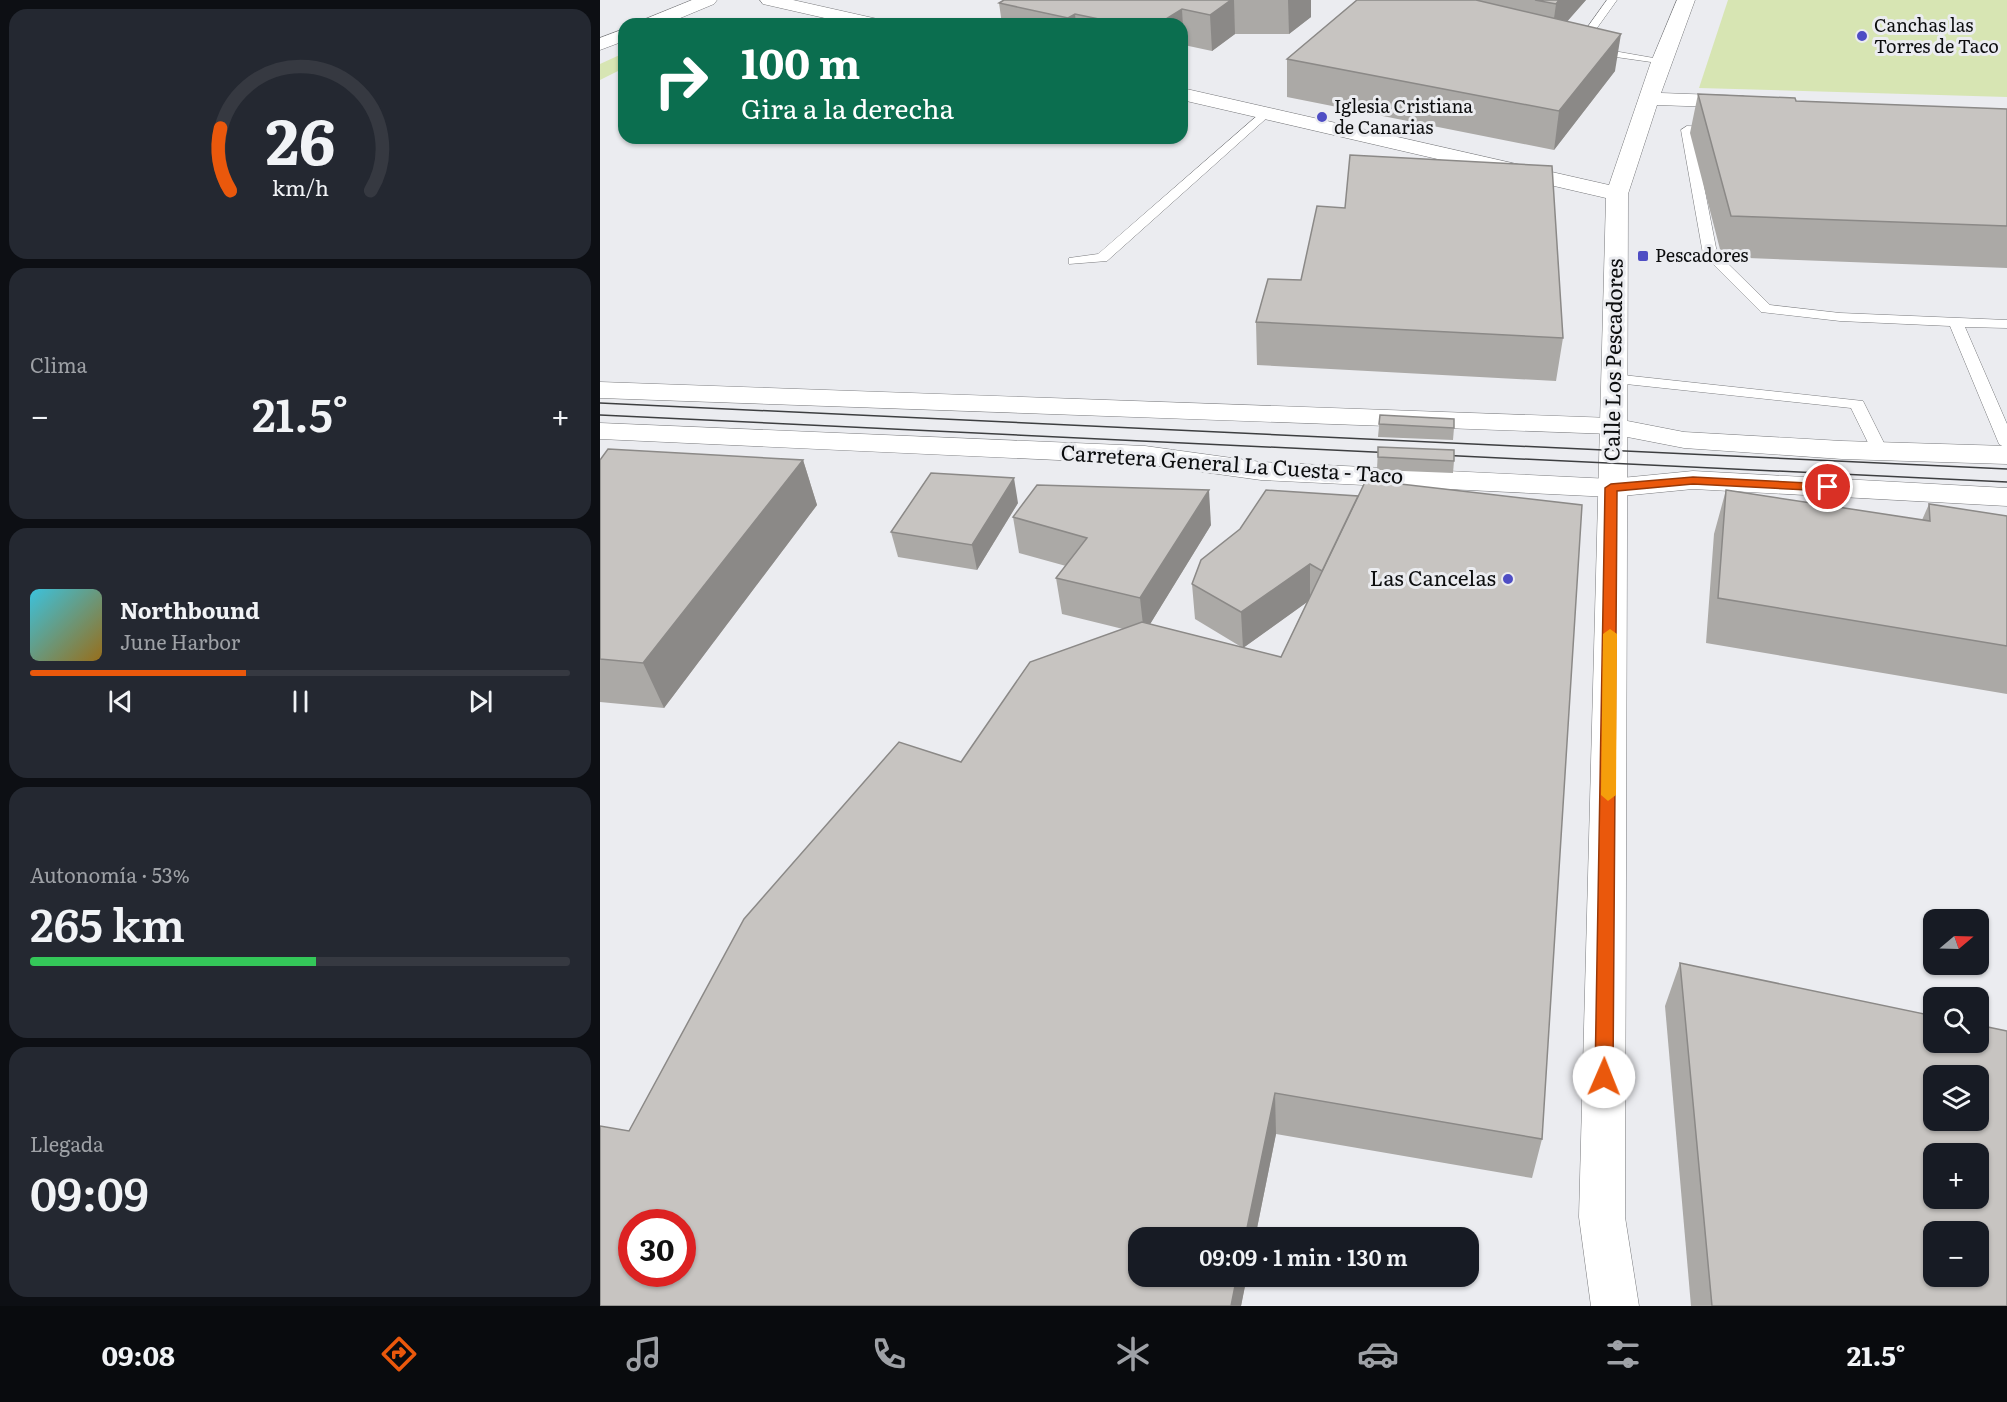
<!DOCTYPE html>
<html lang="es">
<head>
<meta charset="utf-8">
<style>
	body { margin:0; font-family:Literata,serif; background:#242831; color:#f1f3f6; height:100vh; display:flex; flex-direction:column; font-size:22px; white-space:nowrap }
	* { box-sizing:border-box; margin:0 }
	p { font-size:20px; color:#9ea1a6 }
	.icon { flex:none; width:33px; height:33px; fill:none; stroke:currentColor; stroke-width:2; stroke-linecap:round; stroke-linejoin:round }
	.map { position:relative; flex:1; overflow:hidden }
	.drawer { display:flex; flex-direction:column; gap:9px; padding:9px; background:#0d0f14; width:600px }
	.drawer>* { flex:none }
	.banner { position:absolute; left:18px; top:18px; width:570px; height:126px; border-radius:18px; box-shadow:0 2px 4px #0004; background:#0b6e4f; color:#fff; overflow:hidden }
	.needle { width:39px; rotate:71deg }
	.tools { position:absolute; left:1323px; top:909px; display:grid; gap:12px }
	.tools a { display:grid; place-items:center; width:66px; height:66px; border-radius:12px; background:#171b24; box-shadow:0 2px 4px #0004; font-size:30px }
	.speed { position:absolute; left:18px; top:1209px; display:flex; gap:12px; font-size:30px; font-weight:700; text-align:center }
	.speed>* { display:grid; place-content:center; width:78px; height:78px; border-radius:50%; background:#171b24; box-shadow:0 2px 4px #0004; line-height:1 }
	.speed .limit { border:9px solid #d22; background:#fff; color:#111 }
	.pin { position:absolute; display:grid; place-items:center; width:51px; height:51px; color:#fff; margin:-26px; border:3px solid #fff; border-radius:50%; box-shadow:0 2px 6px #0007 }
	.me { position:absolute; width:66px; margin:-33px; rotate:1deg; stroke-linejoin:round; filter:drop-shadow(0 0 4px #0008) }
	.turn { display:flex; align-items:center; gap:21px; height:126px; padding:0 24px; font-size:27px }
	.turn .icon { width:78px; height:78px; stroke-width:2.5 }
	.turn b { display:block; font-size:42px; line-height:51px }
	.big { font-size:45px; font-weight:600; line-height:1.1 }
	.drawer .tile { flex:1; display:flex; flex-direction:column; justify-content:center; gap:9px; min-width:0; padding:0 21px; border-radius:18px; background:#242831 }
	.drawer .dial { align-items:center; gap:0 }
	.dial svg { height:156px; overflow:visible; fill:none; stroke:#363941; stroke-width:7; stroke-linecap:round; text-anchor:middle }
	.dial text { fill:#f1f3f6; stroke:none }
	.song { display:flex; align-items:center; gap:18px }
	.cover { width:72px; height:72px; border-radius:9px; background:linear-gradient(135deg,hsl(190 70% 55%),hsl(40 70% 35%)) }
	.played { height:6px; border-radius:3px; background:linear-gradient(90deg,#ea580c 40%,#363941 40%) }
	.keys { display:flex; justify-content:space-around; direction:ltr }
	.heat { display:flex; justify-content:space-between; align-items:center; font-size:33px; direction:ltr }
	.charge { height:9px; border-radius:4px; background:linear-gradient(90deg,#34c759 53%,#363941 0) }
	.trip { position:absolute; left:528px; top:1227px; width:351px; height:60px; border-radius:18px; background:#171b24; box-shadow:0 2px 4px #0004; font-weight:600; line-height:60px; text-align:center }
	.tab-bar { display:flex; height:96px; justify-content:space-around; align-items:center; background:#090b0e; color:#9ea1a6 }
	.tab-bar .icon { width:42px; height:42px }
	.tab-bar .current { color:#ea580c }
	.tab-bar b { font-size:27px; color:#f1f3f6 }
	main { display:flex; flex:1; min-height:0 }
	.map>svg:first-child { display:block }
</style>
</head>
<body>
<main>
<section class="drawer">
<div class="tile dial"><svg viewBox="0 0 100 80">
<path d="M14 69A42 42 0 1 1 86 69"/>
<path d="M14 69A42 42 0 0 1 9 37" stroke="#ea580c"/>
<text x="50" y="56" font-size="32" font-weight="700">26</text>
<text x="50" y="72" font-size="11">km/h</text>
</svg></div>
<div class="tile"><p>Clima</p>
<div class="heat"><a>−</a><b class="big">21.5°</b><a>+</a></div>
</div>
<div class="tile">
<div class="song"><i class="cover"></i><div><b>Northbound</b><p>June Harbor</p></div></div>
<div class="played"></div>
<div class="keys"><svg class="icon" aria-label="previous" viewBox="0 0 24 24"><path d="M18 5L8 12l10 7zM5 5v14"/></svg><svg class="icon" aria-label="pause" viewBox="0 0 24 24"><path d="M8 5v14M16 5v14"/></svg><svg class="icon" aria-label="next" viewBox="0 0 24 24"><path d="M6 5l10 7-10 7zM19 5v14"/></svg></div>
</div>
<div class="tile"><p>Autonomía · 53%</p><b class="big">265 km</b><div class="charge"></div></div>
<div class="tile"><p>Llegada</p><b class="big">09:09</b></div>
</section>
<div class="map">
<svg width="1407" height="1306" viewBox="0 0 1407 1306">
	<rect width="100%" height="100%" fill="#ebecf0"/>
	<g fill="#d7e5b3">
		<path d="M1128,0H1407V97L1099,88Z"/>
		<path d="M24,53V68L0,80V64Z"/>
	</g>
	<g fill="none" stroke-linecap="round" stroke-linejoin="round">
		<g stroke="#797a7d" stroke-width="1">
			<g id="lane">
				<path d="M1007,0H1017L997,28L1013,47L1008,50L1065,60V64L988,53V49H1003L996,44L987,28Z"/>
				<path d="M665,109L671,113L669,116L507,261L469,264V258L498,254Z"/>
				<path d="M1087,126L1116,127L1122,131L1116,135L1094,134L1117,253L1170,305L1240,313L1407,320V328L1365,327L1407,424V449L1399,444L1350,326L1240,321L1161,312L1103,254L1081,130Z"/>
				<path d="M1013,374L1263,401L1288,451L1280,456L1274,455L1251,408L1007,382L1005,379L1007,376Z"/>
			</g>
		</g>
		<g stroke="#797a7d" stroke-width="1">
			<g id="street">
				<path d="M92,0H117L114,4L66,24H41L43,20Z"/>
				<path d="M160,0H193L282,20L284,24H251L163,4Z"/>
				<path d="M1077,0H1095L1061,93L1143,96L1150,98L1153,102L1150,106L1143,108L1057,105L1028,194L1025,1217L1039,1306H991L979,1217L1006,198L582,100V88L1009,185L1051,62Z"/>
				<path d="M24,29V41L0,50V38Z"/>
			</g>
		</g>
		<g stroke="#797a7d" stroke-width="1">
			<g id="secondary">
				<path d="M0,382L1012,418L1084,432L1242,441L1407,446V464L1242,459L1084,448L1012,434L0,398Z"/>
				<path d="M0,423L545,446L661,462L1011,479L1093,471L1407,488V506L1093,489L1011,497L661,480L545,464L0,439Z"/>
			</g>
		</g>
		<use href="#lane" fill="#fff" fill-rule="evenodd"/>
		<use href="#street" fill="#fff" fill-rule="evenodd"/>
		<use href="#secondary" fill="#fff" fill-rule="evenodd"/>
		<g stroke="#3d3e40" stroke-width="1.5">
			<path d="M0,403L1407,469"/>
			<path d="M0,415L794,453"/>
			<path d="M839,455L1407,482"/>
		</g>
	</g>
	<g fill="#aba9a6">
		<path d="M404,0H711V17L689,34H635L612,51L584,45L582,46V24H402L399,3Z"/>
		<path d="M757,0H986L967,21L1015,71L954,150L687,97V59Z"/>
		<path d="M1098,94L1196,101L1407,109V268L1122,257L1090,133Z"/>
		<path d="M745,208L963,338L956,381L657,365L656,322L701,280Z"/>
		<path d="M780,415L854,428L853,440L778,437Z"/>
		<path d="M778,447L854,461L853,473L777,470Z"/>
		<path d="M0,460H203L217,505L64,708L0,702Z"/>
		<path d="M1126,490L1322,520L1329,504L1407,516V694L1106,643L1114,534Z"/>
		<path d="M758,496L942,1139L932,1178L676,1134L655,1238H538L647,1276L641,1306H0L29,1131L361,762L523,629L462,614L456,578L466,566L419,553L413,517L611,525L550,624L681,657L707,602L643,648L595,619L592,584Z"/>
		<path d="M418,503L377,570L298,557L291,532Z"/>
		<path d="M1080,963L1407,1306H1091L1065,1006Z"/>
	</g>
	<g fill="#8b8987">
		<path d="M631,0H634L635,34L612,51L610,15Z"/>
		<path d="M688,0H711V17L689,34Z"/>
		<path d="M959,0H986L951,40L956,4Z"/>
		<path d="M582,9L584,45L582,46V24H558Z"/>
		<path d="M475,14L476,24H468V18Z"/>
		<path d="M1021,34L1015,71L954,150L959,111Z"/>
		<path d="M203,460L217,505L64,708L43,663Z"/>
		<path d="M414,478L418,503L377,570L372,545Z"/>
		<path d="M609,490L611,525L544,634L540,598Z"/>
		<path d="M710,564V600L643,648L641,612Z"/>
		<path d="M675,1093L676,1134L655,1238H645Z"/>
		<path d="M637,1276H647L641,1306H631Z"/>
	</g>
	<g fill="#c7c4c1" stroke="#8b8987" stroke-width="1.5" fill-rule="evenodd">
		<path d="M404,0H631L610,15L582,9L558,24H523L475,14L468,18L399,3Z"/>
		<path d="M757,0H876L1021,34L959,111L687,59Z"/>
		<path d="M935,0H959L956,4Z"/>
		<path d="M1098,94L1195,98L1196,101L1407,109V226L1131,216Z"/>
		<path d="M750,155L952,166L963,338L656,322L668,279L701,280L717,206L745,208Z"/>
		<path d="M780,415L854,419V428L779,424Z"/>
		<path d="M778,447L854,450V461L778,457Z"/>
		<path d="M8,449L203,460L43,663L0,659V460Z"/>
		<path d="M331,473L414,478L372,545L291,532Z"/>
		<path d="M766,480L982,505L942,1139L675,1093L645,1238H538V1276H637L631,1306H0V1126L29,1131L144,919L299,742L361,762L430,662L542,622L681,657ZM32,1222H82V1274H32Z"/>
		<path d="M437,485L609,490L540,598L456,578L487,538L413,517Z"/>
		<path d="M666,490L758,496L722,571L710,564L641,612L592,584L601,560L640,529Z"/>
		<path d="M1126,490L1330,521L1329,504L1407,516V646L1118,598Z"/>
		<path d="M1080,963L1334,1016V1042H1378V1025L1407,1031V1306H1112ZM1334,1076H1378V1120H1334ZM1334,1154H1378V1198H1334ZM1334,1232H1378V1276H1334Z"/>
	</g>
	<path fill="#ea580c" stroke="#983908" stroke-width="1.5" d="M1093,477L1228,484L1234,487L1228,491L1093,484L1017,491L1013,1077L1011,1083L1004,1085L998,1083L995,1077L1005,488L1011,484Z"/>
	<path fill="#f59e0b" d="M1010,629L1017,634L1016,795L1008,801L1001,795L1003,634Z"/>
	<g fill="#4e4dc4" stroke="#ebecf0" stroke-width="2">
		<circle cx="1262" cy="36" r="6"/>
		<circle cx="722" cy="117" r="6"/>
		<rect x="1037" y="250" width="12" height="12" rx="3"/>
		<circle cx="908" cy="579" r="6"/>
	</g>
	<g text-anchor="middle" stroke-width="6" stroke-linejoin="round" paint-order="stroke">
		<g font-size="18" fill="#0c0d0e" stroke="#ebecf0" text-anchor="start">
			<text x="1274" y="32">Canchas las<tspan x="1274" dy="21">Torres de Taco</tspan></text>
			<text x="734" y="113">Iglesia Cristiana<tspan x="734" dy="21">de Canarias</tspan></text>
			<text x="1055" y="262">Pescadores</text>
		</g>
		<g font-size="21" fill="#0c0d0e" stroke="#ebecf0">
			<text transform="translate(1014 360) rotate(-89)" y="7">Calle Los Pescadores</text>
			<text transform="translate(632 465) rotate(4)" y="7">Carretera General La Cuesta - Taco</text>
		</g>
		<g font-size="21" fill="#0c0d0e" stroke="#ebecf0" text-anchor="end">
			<text x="896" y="586">Las Cancelas</text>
		</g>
	</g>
</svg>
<div class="tools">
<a><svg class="needle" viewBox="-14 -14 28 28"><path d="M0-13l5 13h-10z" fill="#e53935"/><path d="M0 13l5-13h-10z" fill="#9ea1a6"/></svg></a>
<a><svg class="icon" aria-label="search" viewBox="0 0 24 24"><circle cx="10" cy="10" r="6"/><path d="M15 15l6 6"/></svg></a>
<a><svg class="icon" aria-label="layers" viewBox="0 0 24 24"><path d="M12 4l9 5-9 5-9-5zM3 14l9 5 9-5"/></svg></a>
<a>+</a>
<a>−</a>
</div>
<div class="speed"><div class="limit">30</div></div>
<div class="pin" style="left:1228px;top:487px;background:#d93025"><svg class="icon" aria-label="arrive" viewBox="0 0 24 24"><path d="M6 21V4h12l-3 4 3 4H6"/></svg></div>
<svg class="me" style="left:1004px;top:1077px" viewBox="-20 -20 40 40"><circle r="19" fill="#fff"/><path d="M0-13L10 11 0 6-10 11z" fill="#ea580c"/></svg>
<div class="trip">09:09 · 1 min · 130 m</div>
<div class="banner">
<div class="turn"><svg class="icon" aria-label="right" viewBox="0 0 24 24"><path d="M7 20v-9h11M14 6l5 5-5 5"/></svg><div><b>100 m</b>Gira a la derecha</div></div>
</div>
</div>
</main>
<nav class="tab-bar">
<b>09:08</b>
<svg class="icon current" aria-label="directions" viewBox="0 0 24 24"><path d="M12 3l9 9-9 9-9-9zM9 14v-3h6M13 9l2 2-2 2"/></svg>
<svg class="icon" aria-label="music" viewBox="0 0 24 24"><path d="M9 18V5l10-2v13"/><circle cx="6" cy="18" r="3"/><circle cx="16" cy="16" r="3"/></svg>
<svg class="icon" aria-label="phone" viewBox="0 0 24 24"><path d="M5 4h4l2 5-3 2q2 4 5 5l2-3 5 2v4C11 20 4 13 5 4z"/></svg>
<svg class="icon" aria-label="climate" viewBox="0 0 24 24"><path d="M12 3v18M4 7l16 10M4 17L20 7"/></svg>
<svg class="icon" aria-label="car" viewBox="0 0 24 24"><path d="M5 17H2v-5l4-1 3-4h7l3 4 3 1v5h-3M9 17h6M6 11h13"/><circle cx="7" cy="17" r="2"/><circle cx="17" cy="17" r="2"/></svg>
<svg class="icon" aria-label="filters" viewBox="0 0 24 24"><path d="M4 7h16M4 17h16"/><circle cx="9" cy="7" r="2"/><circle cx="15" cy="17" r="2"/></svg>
<b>21.5°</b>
</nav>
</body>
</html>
